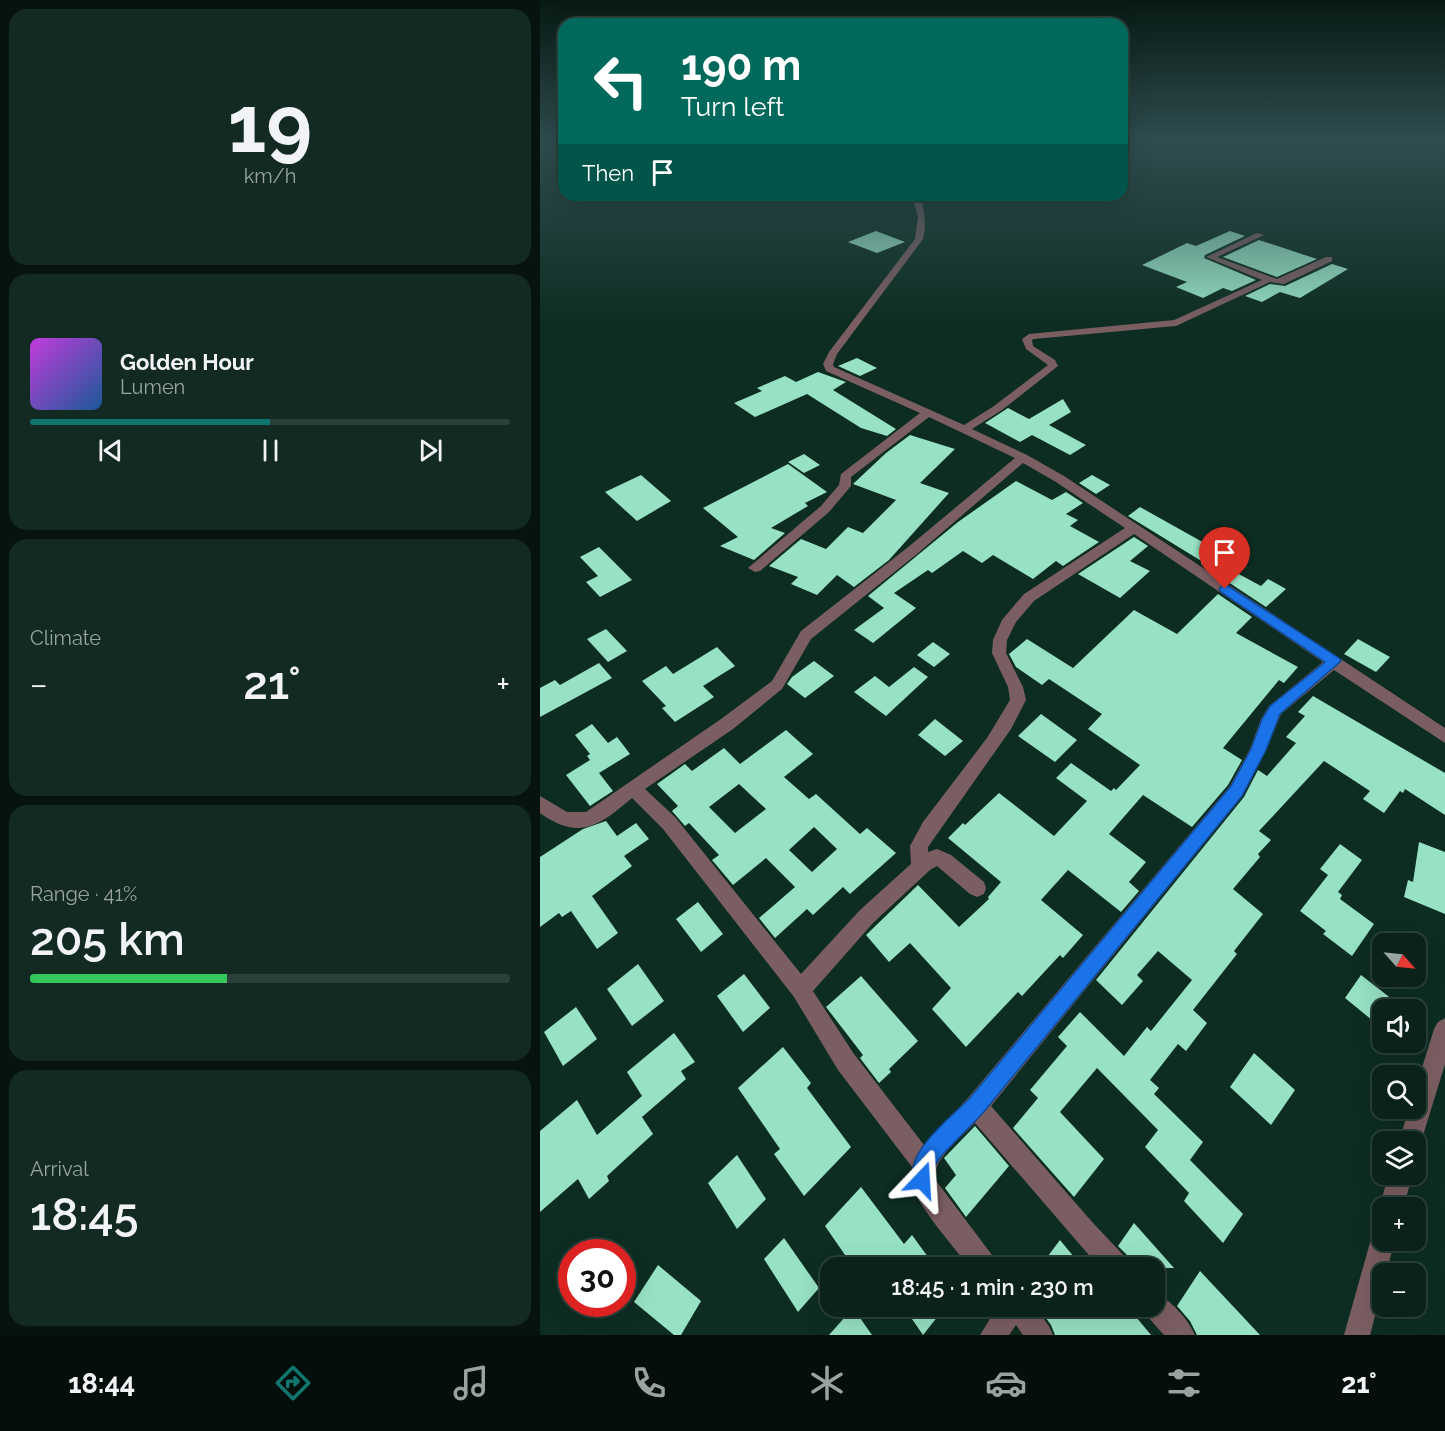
<!DOCTYPE html>
<html lang="en">
<head>
<meta charset="utf-8">
<style>
	body { margin:0; font-family:Raleway,sans-serif; background:#132a23; color:#f1f3f6; height:100vh; display:flex; flex-direction:column; font-size:22px; white-space:nowrap }
	* { box-sizing:border-box; margin:0 }
	p { font-size:20px; color:#99a4a2 }
	.icon { flex:none; width:33px; height:33px; fill:none; stroke:currentColor; stroke-width:2; stroke-linecap:round; stroke-linejoin:round }
	.map { position:relative; flex:1; overflow:hidden }
	.drawer { display:flex; flex-direction:column; gap:9px; padding:9px; background:#06130e; width:540px }
	.drawer>* { flex:none }
	.guide { position:absolute; left:18px; top:18px; width:570px; height:183px; border-radius:18px; box-shadow:0 6px 24px #0002,0 0 0 2px #2a3f39; background:#00695c; color:#fff; overflow:hidden }
	.needle { width:39px; rotate:117deg }
	.controls { position:absolute; left:832px; top:933px; display:grid; gap:12px }
	.controls a { display:grid; place-items:center; width:54px; height:54px; border-radius:12px; background:#0a221a; box-shadow:0 6px 24px #0002,0 0 0 2px #2a3f39; font-size:30px }
	.speed { position:absolute; left:18px; top:1239px; display:flex; gap:12px; font-size:30px; font-weight:700; text-align:center }
	.speed>* { display:grid; place-content:center; width:78px; height:78px; border-radius:50%; background:#0a221a; box-shadow:0 6px 24px #0002,0 0 0 2px #2a3f39; line-height:1 }
	.speed .limit { border:9px solid #d22; background:#fff; color:#111 }
	.pin { position:absolute; display:grid; place-items:center; width:51px; height:51px; color:#fff; margin:-62px -26px; border-radius:50% 50% 50% 0; rotate:-45deg; box-shadow:0 0 6px #0007 }
	.pin .icon { rotate:45deg }
	.me { position:absolute; width:66px; margin:-33px; rotate:20deg; stroke-linejoin:round; filter:drop-shadow(0 0 4px #0008) }
	.turn { display:flex; align-items:center; gap:21px; height:126px; padding:0 24px; font-size:27px }
	.turn .icon { width:78px; height:78px; stroke-width:2.5 }
	.turn b { display:block; font-size:42px; line-height:51px }
	.then { display:flex; align-items:center; height:57px; padding:0 24px; background:#0003; gap:12px; font-size:22px }
	.big { font-size:45px; font-weight:600; line-height:1.1 }
	.drawer .tile { flex:1; display:flex; flex-direction:column; justify-content:center; gap:9px; min-width:0; padding:0 21px; border-radius:18px; background:#132a23 }
	.drawer .dial { align-items:center; gap:0 }
	.dial b { font-size:78px; line-height:1 }
	.song { display:flex; align-items:center; gap:18px }
	.cover { width:72px; height:72px; border-radius:9px; background:linear-gradient(135deg,hsl(290 70% 55%),hsl(210 70% 35%)) }
	.played { height:6px; border-radius:3px; background:linear-gradient(90deg,#0f766e 50%,#2a3f39 50%) }
	.keys { display:flex; justify-content:space-around; direction:ltr }
	.heat { display:flex; justify-content:space-between; align-items:center; font-size:33px; direction:ltr }
	.charge { height:9px; border-radius:4px; background:linear-gradient(90deg,#34c759 41%,#2a3f39 0) }
	.trip { position:absolute; left:280px; top:1257px; width:345px; height:60px; border-radius:18px; background:#0a221a; box-shadow:0 6px 24px #0002,0 0 0 2px #2a3f39; font-weight:600; line-height:60px; text-align:center }
	.tabs { display:flex; height:96px; justify-content:space-around; align-items:center; background:#040e0a; color:#99a4a2 }
	.tabs .icon { width:42px; height:42px }
	.tabs .current { color:#0f766e }
	.tabs b { font-size:27px; color:#f1f3f6 }
	main { display:flex; flex:1; min-height:0 }
	.map>svg:first-child { display:block }
</style>
</head>
<body>
<main>
<section class="drawer">
<div class="tile dial"><b>19</b><p>km/h</p></div>
<div class="tile">
<div class="song"><i class="cover"></i><div><b>Golden Hour</b><p>Lumen</p></div></div>
<div class="played"></div>
<div class="keys"><svg class="icon" aria-label="previous" viewBox="0 0 24 24"><path d="M18 5L8 12l10 7zM5 5v14"/></svg><svg class="icon" aria-label="pause" viewBox="0 0 24 24"><path d="M8 5v14M16 5v14"/></svg><svg class="icon" aria-label="next" viewBox="0 0 24 24"><path d="M6 5l10 7-10 7zM19 5v14"/></svg></div>
</div>
<div class="tile"><p>Climate</p>
<div class="heat"><a>−</a><b class="big">21°</b><a>+</a></div>
</div>
<div class="tile"><p>Range · 41%</p><b class="big">205 km</b><div class="charge"></div></div>
<div class="tile"><p>Arrival</p><b class="big">18:45</b></div>
</section>
<div class="map">
<svg width="905" height="1335" viewBox="0 0 905 1335">
	<rect width="100%" height="100%" fill="#0d2d22"/>
	<g fill="#97e1c4" fill-rule="evenodd">
		<path d="M336,231L365,242L337,253L308,242Z"/>
		<path d="M690,231L705,236L665,255L664,258L716,280L692,291L683,288L663,298L636,287L647,282L602,265L647,243L656,246Z"/>
		<path d="M719,240L777,259L737,277L683,257Z"/>
		<path d="M792,264L808,269L760,298L740,292L722,302L705,296L730,284L745,286Z"/>
		<path d="M317,358L337,368L320,376L298,366Z"/>
		<path d="M278,372L306,382L293,390L356,429L347,436L321,428L267,394L215,417L194,403L222,391L217,388L245,376L256,382Z"/>
		<path d="M523,399L531,412L509,425L546,445L530,455L492,435L480,442L445,423L468,408L489,419Z"/>
		<path d="M370,435L415,449L380,483L409,493L349,560L314,587L297,575L277,595L251,584L258,577L229,566L261,539L286,549L308,527L323,533L356,500L313,484L346,453Z"/>
		<path d="M264,454L280,465L264,473L248,462Z"/>
		<path d="M248,464L287,492L265,503L268,506L231,528L245,533L214,560L180,546L198,537L163,508Z"/>
		<path d="M101,475L131,501L97,521L65,492Z"/>
		<path d="M552,475L570,485L556,494L539,483Z"/>
		<path d="M476,481L512,500L526,492L543,503L526,514L538,520L530,526L559,542L523,566L516,561L493,579L453,555L442,563L423,551L392,573L388,570L354,593L376,608L333,643L314,630L344,608L328,596L418,522Z"/>
		<path d="M600,507L650,535L698,562L680,577L661,564L663,562L588,516Z"/>
		<path d="M594,537L608,546L590,561L610,571L580,598L538,574Z"/>
		<path d="M59,547L92,580L60,597L46,582L58,576L40,557Z"/>
		<path d="M695,572L721,586L728,579L746,589L726,607L685,580Z"/>
		<path d="M678,594L712,617L696,633L758,667L744,683L739,680L683,748L702,760L688,785L652,827L603,795L569,834L606,862L589,882L599,891L581,912L528,870L501,900L543,935L523,958L520,955L482,996L478,992L426,1047L392,1009L411,988L370,943L349,962L326,935L378,885L419,927L449,899L448,897L461,882L408,838L423,823L425,825L459,793L514,836L547,801L516,778L531,763L571,791L574,788L576,790L600,765L548,729L562,714L509,679L502,685L476,667L469,654L487,639L533,668L594,610L637,634Z"/>
		<path d="M66,629L87,651L68,662L47,639Z"/>
		<path d="M818,639L850,657L836,672L804,654Z"/>
		<path d="M393,642L410,654L394,667L377,655Z"/>
		<path d="M177,647L195,666L163,686L174,697L135,722L122,708L126,706L102,681L126,666L133,674Z"/>
		<path d="M274,661L294,676L265,698L247,684L252,677Z"/>
		<path d="M59,663L72,678L0,717V688L15,680L20,685Z"/>
		<path d="M374,667L388,677L346,716L314,692L335,676L349,687Z"/>
		<path d="M773,696L905,773V815L865,789L863,793L860,791L844,813L823,799L830,791L784,761L719,831L731,840L718,854L720,857L693,889L723,914L694,951L697,954L653,1010L667,1023L646,1051L638,1044L610,1080L619,1088L614,1094L663,1142L650,1160L703,1214L683,1243L644,1201L649,1193L605,1147L618,1130L557,1068L520,1112L564,1159L534,1197L473,1128L498,1098L490,1090L527,1046L518,1037L540,1012L584,1056L607,1027L611,1031L652,980L618,951L597,975L603,981L582,1005L556,980L704,797L718,770L727,776L756,743L746,737L765,716L758,712Z"/>
		<path d="M501,714L537,740L515,762L478,736Z"/>
		<path d="M395,719L423,741L405,756L378,735Z"/>
		<path d="M52,724L68,743L77,737L90,754L59,773L73,791L50,806L26,775L50,760L47,756L50,754L35,735Z"/>
		<path d="M246,730L273,754L244,777L269,799L276,794L320,834L327,828L356,853L310,894L303,887L273,915L267,909L235,938L219,918L255,887L226,858L193,885L172,860L179,855L149,823L145,826L132,811L138,806L117,784L145,764L152,771L184,748L200,764ZM199,784L226,809L195,833L169,807ZM274,827L297,849L272,872L249,850Z"/>
		<path d="M66,821L77,836L96,823L109,839L84,856L92,866L52,896L78,933L57,949L31,911L22,917L19,913L0,927V857L43,829Z"/>
		<path d="M879,842L905,852V914L864,897L868,880L873,882Z"/>
		<path d="M800,844L822,860L798,892L802,895L800,899L834,924L812,956L783,934L786,931L760,911L788,875L780,869Z"/>
		<path d="M158,902L183,934L161,952L136,919Z"/>
		<path d="M98,964L124,1001L92,1026L67,989Z"/>
		<path d="M204,974L230,1008L203,1032L177,996Z"/>
		<path d="M821,975L866,1010H843V1029L805,998Z"/>
		<path d="M321,976L378,1041L349,1069L351,1072L339,1083L320,1058L323,1055L286,1007Z"/>
		<path d="M36,1007L57,1039L23,1066L4,1032Z"/>
		<path d="M134,1033L155,1062L141,1071L146,1079L102,1117L113,1134L67,1176L69,1181L49,1199L38,1179L0,1212V1131L37,1100L57,1135L102,1096L87,1072Z"/>
		<path d="M243,1047L271,1083L267,1088L311,1147L264,1196L234,1154L240,1149L198,1088Z"/>
		<path d="M714,1053L755,1090L731,1125L690,1087Z"/>
		<path d="M435,1126L469,1166L426,1217L405,1188L416,1175L404,1158Z"/>
		<path d="M197,1155L226,1199L197,1229L168,1183Z"/>
		<path d="M321,1187L364,1244L372,1235L396,1268H314L285,1226Z"/>
		<path d="M594,1223L634,1268H592L589,1257L578,1246Z"/>
		<path d="M244,1238L279,1288L258,1312L224,1259Z"/>
		<path d="M520,1240L543,1268H499Z"/>
		<path d="M118,1265L161,1301L141,1335H134L94,1302Z"/>
		<path d="M660,1271L720,1335H657L650,1321L637,1306Z"/>
		<path d="M363,1306H406L383,1335Z"/>
		<path d="M497,1306H587L611,1335H515L511,1325Z"/>
		<path d="M313,1308L332,1335H289Z"/>
	</g>
	<g fill="none" stroke-linecap="round" stroke-linejoin="round">
		<g fill="#7b5e62" fill-rule="evenodd">
			<path d="M224,195H235L217,203L210,201Z"/>
			<path d="M372,195H380C384,210 387,223 383,239L297,354L293,364L294,367L424,425L454,406L508,365L486,349L482,339L489,334L634,320L722,280L666,257L717,233L724,235L677,257L737,279L786,257H792V261L744,284L730,282L636,326L494,339L492,340L493,346L515,360L518,366L462,410L432,429L487,455L524,476L905,728V743L794,670L741,714L726,750L702,796L451,1106L553,1223L587,1259L590,1268H560L435,1123C420,1138 397,1155 394,1178L455,1259L458,1268H430C415,1248 375,1204 371,1181C370,1177 371,1172 372,1167L298,1070L254,997L123,829L92,798C59,826 39,841 0,813V796L27,812H46L181,719L232,681L261,631L367,548L475,458L389,417L311,477V486L289,512L220,571L215,572L208,568L281,506L299,485L301,474L380,413L286,371L283,364L289,352L375,239L378,217ZM483,463L516,482L585,528L484,594L462,620L453,640L452,653L468,687L470,700L447,738L383,822L370,846L371,864L320,910L261,974L135,817L105,789L193,729L242,689L271,639L377,554ZM594,534L783,662L729,706L721,719L710,749L690,786L428,1098L384,1145L314,1054L273,991L333,923L390,870L397,866L430,894L437,897L444,894L446,888L444,882L411,855L397,849L388,852V847L471,729L486,700L483,687L466,653L467,640L476,622L494,601Z"/>
			<path d="M905,1018V1064L881,1142L876,1151V1142H859L869,1108H876V1087L894,1029L898,1022Z"/>
			<path d="M849,1174H873L863,1208H843V1217L839,1208Z"/>
			<path d="M843,1227V1240H855L846,1274H843V1286L830,1335H804L831,1239L834,1230Z"/>
			<path d="M615,1293C631,1300 648,1319 655,1335H624L606,1315L602,1306H615Z"/>
			<path d="M458,1306H494L509,1326L513,1335H483L476,1325L469,1335H440Z"/>
		</g>
	</g>
	<linearGradient id="sky" x2="0" y2="1"><stop stop-color="#071913"/><stop offset="0.43" stop-color="#2f4c4f"/><stop offset="1" stop-color="#2f4c4f" stop-opacity="0"/></linearGradient>
	<rect width="905" height="326" fill="url(#sky)"/>
	<path fill="#1a73e8" stroke="#114b97" stroke-width="1.5" d="M685,584L799,658L801,661L740,714L726,750L702,796L443,1113L402,1155L394,1167L389,1187L382,1190L374,1187C361,1155 409,1119 429,1099L691,786L711,749L722,719L730,706L785,662L681,592L679,589Z"/>
</svg>
<div class="controls">
<a><svg class="needle" viewBox="-14 -14 28 28"><path d="M0-13l5 13h-10z" fill="#e53935"/><path d="M0 13l5-13h-10z" fill="#99a4a2"/></svg></a>
<a><svg class="icon" aria-label="sound" viewBox="0 0 24 24"><path d="M4 9h4l5-4v14l-5-4H4zM17 9q2 3 0 6"/></svg></a>
<a><svg class="icon" aria-label="search" viewBox="0 0 24 24"><circle cx="10" cy="10" r="6"/><path d="M15 15l6 6"/></svg></a>
<a><svg class="icon" aria-label="layers" viewBox="0 0 24 24"><path d="M12 4l9 5-9 5-9-5zM3 14l9 5 9-5"/></svg></a>
<a>+</a>
<a>−</a>
</div>
<div class="speed"><div class="limit">30</div></div>
<div class="pin" style="left:685px;top:589px;background:#d93025"><svg class="icon" aria-label="arrive" viewBox="0 0 24 24"><path d="M6 21V4h12l-3 4 3 4H6"/></svg></div>
<svg class="me" style="left:382px;top:1180px" viewBox="-20 -20 40 40"><path d="M0-17L14 15 0 8-14 15z" fill="#1a73e8" stroke="#fff" stroke-width="4"/></svg>
<div class="trip">18:45 · 1 min · 230 m</div>
<div class="guide">
<div class="turn"><svg class="icon" aria-label="left" viewBox="0 0 24 24"><path d="M17 20v-9H6M10 6l-5 5 5 5"/></svg><div><b>190 m</b>Turn left</div></div>
<div class="then">Then<svg class="icon" aria-label="arrive" viewBox="0 0 24 24"><path d="M6 21V4h12l-3 4 3 4H6"/></svg></div>
</div>
</div>
</main>
<nav class="tabs">
<b>18:44</b>
<svg class="icon current" aria-label="directions" viewBox="0 0 24 24"><path d="M12 3l9 9-9 9-9-9zM9 14v-3h6M13 9l2 2-2 2"/></svg>
<svg class="icon" aria-label="music" viewBox="0 0 24 24"><path d="M9 18V5l10-2v13"/><circle cx="6" cy="18" r="3"/><circle cx="16" cy="16" r="3"/></svg>
<svg class="icon" aria-label="phone" viewBox="0 0 24 24"><path d="M5 4h4l2 5-3 2q2 4 5 5l2-3 5 2v4C11 20 4 13 5 4z"/></svg>
<svg class="icon" aria-label="climate" viewBox="0 0 24 24"><path d="M12 3v18M4 7l16 10M4 17L20 7"/></svg>
<svg class="icon" aria-label="car" viewBox="0 0 24 24"><path d="M5 17H2v-5l4-1 3-4h7l3 4 3 1v5h-3M9 17h6M6 11h13"/><circle cx="7" cy="17" r="2"/><circle cx="17" cy="17" r="2"/></svg>
<svg class="icon" aria-label="filters" viewBox="0 0 24 24"><path d="M4 7h16M4 17h16"/><circle cx="9" cy="7" r="2"/><circle cx="15" cy="17" r="2"/></svg>
<b>21°</b>
</nav>
</body>
</html>
